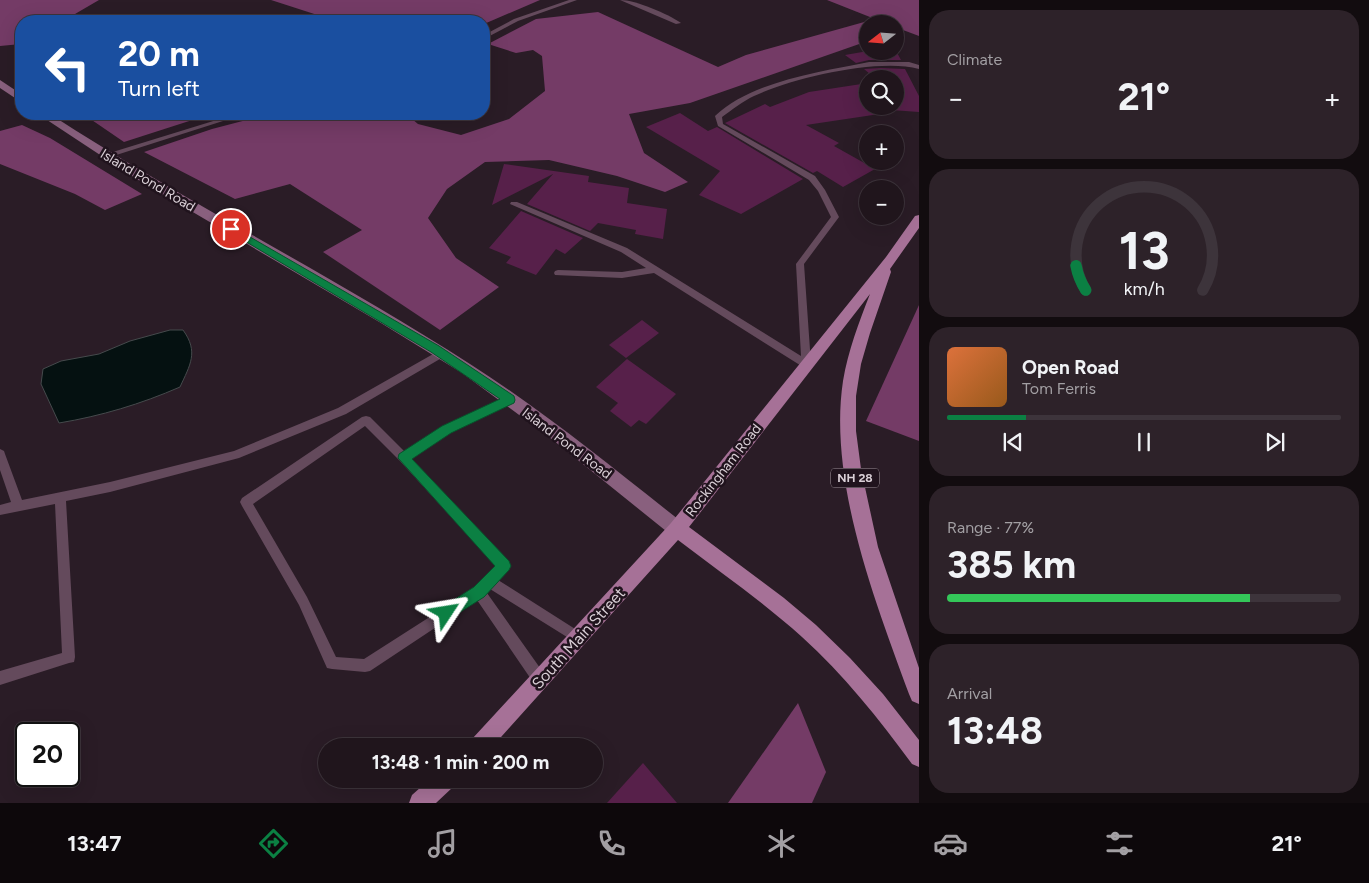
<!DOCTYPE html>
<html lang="en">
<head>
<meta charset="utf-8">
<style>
	body { margin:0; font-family:Figtree,sans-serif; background:#2d2229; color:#f1f3f6; height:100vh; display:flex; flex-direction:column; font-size:19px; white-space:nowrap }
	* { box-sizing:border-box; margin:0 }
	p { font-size:16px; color:#a29fa3 }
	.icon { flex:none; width:28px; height:28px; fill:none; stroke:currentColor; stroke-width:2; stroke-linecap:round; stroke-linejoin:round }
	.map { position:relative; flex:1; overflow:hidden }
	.drawer { display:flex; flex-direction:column; gap:10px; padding:10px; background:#120c0f; width:450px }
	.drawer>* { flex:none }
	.guide { position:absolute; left:15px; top:15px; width:475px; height:105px; border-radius:20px; box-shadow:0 5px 20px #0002,0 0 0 1px #3d343b; background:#1a4fa0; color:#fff; overflow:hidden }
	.needle { width:32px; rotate:253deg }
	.controls { position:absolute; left:859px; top:15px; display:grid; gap:10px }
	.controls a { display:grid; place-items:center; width:45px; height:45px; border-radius:50%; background:#20151c; box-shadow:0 5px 20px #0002,0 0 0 1px #3d343b; font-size:25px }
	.speed { position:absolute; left:15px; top:722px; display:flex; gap:10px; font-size:25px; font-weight:700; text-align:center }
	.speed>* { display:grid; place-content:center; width:65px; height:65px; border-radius:50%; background:#20151c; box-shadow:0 5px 20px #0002,0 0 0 1px #3d343b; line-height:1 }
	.speed .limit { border:2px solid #111; border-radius:8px; background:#fff; color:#111 }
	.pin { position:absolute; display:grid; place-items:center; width:42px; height:42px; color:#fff; margin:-21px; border:2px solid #fff; border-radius:50%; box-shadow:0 1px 5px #0007 }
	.me { position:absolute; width:55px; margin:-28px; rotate:57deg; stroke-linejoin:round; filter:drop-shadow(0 0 4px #0008) }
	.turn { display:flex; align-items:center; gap:18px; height:105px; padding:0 20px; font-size:22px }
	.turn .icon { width:65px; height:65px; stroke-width:2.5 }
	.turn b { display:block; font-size:35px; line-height:42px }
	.big { font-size:38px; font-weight:700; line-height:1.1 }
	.drawer .widget { flex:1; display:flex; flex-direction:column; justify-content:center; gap:8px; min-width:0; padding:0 18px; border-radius:20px; background:#2d2229 }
	.drawer .dial { align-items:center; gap:0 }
	.dial svg { height:130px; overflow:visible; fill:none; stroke:#3d343b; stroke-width:7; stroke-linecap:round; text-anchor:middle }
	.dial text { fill:#f1f3f6; stroke:none }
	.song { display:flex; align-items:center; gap:15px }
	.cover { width:60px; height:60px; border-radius:8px; background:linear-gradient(135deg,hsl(20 70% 55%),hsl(30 70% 35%)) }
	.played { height:5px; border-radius:2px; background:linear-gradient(90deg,#0b8043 20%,#3d343b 20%) }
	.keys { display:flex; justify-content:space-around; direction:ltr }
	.heat { display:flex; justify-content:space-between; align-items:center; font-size:28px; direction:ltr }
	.charge { height:8px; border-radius:4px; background:linear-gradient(90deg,#34c759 77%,#3d343b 0) }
	.trip { position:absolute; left:318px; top:738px; width:285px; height:50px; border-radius:25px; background:#20151c; box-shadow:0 5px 20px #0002,0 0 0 1px #3d343b; font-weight:700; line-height:50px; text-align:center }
	.tab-bar { display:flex; height:80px; justify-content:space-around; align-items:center; background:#0d080b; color:#a29fa3 }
	.tab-bar .icon { width:35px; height:35px }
	.tab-bar .on { color:#0b8043 }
	.tab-bar b { font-size:22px; color:#f1f3f6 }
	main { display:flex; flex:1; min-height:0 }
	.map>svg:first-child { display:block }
</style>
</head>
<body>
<main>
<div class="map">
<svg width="919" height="803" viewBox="0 0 919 803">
	<rect width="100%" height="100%" fill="#2a1c26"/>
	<g fill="#743b66">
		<path d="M0,0H99L63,21H21V44L0,46Z"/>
		<path d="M271,0H540L484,24V21H336Z"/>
		<path d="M827,0H919V36L895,27V24H868L867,40L865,42L690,103L629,114L644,153L688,182L665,192L617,176L549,160L485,162L447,189L428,218L456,258L499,287L440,330L323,252L362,230L290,184L235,199L144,152L212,129L270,114H406L418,124L461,135L509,119L545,91L542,56L533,50L516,53L488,44L536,19L598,12L718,67L746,55L875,19Z"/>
		<path d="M83,114H211L124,142Z"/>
		<path d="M22,125L50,138L142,194L105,210L75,194L0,164V131Z"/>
		<path d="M919,305V441L866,421Z"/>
		<path d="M798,703L826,772L812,803H728Z"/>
	</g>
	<path fill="#051111" stroke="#454a4c" d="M170,330H183C199,352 190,365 180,387C141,404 101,416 59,423L41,384L43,369L61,361L99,354L130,341Z"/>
	<g fill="#57204a">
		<path d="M895,49L901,60H869L856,63L845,55L868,51H895Z"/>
		<path d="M881,68L905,69L919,96V112L891,110L893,112L806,125L839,143L834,146L875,169L843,187L817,171L813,173L725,123L765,104L770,107L809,92L868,83V106H895V79H876L864,69Z"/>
		<path d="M680,113L708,131L717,127L803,179L741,214L699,195L720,171L646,127Z"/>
		<path d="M504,164L589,176L588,182L629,188L627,203L667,209L663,239L635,234L636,230L598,223L590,231L527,204L553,174L492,205Z"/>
		<path d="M521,211L583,238L565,254L556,249L536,275L506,263L511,257L489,248Z"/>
		<path d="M642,320L659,333L626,358L609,345Z"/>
		<path d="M627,359L676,394L646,424L639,420L631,427L610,411L618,403L596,387Z"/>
		<path d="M643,763L677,803H607Z"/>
	</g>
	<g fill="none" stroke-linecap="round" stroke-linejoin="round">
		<g fill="#644a5c" fill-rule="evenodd">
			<path d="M569,0H577L518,21L484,39V35L514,19Z"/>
			<path d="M620,0C636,0 668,14 681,23L676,24Z"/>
			<path d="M869,62H909L919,65V69C878,58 793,78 754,96C743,101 732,110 722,117L723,124L815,176L825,190L839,217L804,264L811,364L809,367H803L654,273L622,278L555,275L554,273L555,271L558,270L622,272L646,268L621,252L510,204L511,202H517L627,248L801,356L796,264L831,217L818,191L809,180L718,126L715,116C752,81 820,72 869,62Z"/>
			<path d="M236,114H245L110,157H104L103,155Z"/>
			<path d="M442,349L447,353L445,356L346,414L239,458L110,492L66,501L75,657L74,662L69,663L0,685V671L62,653L55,504L0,515V505L11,502L0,470V449L4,451L5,454L22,500L110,482L234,451L338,408Z"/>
			<path d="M509,396L513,397L514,400L513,403L451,432L412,459L508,562L510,566L498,580L583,634L585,638L583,642L579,644L575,642L490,589L487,593L545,675L547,680L545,685L540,687L535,685L477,600L370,671L365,672L332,669L327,668L299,605L242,506L240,502L242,498L362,417L366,416L370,417L405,452L443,426ZM365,426L400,461L496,566L475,588L364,659L336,657L307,597L253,504Z"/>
		</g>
		<g fill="#89607e" fill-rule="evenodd">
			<path d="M0,80L21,94V102L0,88Z"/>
			<path d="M38,114H50C187,203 333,276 470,364C545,412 614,469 683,523L686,529L683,535L677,537L671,535L553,440L462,373L381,323L135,178Z"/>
		</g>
		<g fill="#a67197" fill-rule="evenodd">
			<path d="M919,215V228L890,269L891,272L870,333L861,364L856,396V431L861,469L878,547L919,668V704L912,701L909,694C875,601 828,481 843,381C848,351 859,322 870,294L689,527L784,598L816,625L850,658L883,694L919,740V767L912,764C879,719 844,675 802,637C763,602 720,572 678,540L493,746H469L472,739L671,523L886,257L915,216Z"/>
			<path d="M430,779H456L453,787L436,803H409L412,795Z"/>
		</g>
	</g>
	<path fill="#0b8043" stroke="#07532c" d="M231,226L439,346L514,396L515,400L514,403L451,433L412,459L509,561L511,566L509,570L484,597L451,618L446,620L441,618L439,613L441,608L474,587L495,566L398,458L399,454L442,426L500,399L431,352L228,231L226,229Z"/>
	<g text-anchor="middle" stroke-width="5" stroke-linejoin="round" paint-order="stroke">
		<rect fill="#20131d" stroke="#a2979e" stroke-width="1" x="831" y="468.5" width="48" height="19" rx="4"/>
		<g font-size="12" font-weight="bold" fill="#d9cfd6">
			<text x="855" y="482">NH 28</text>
		</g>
		<g font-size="14" fill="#d9cfd6" stroke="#20131d">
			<text transform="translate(148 180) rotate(31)" y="5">Island Pond Road</text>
			<text transform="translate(567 443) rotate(37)" y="5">Island Pond Road</text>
			<text transform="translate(723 470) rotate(-52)" y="5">Rockingham Road</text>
		</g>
		<g font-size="16" fill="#d9cfd6" stroke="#20131d">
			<text transform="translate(578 638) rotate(-48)" y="6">South Main Street</text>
		</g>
	</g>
</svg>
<div class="controls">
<a><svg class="needle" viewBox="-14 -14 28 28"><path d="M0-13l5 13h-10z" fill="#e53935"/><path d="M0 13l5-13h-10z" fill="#a29fa3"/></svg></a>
<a><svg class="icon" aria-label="search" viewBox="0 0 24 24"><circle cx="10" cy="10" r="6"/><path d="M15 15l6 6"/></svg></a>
<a>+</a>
<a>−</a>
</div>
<div class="speed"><div class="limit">20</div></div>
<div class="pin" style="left:231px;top:229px;background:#d93025"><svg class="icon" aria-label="arrive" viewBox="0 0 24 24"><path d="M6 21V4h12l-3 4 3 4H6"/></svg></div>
<svg class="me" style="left:446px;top:613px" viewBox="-20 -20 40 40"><path d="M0-17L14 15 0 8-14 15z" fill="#0b8043" stroke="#fff" stroke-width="4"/></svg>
<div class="trip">13:48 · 1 min · 200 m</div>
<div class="guide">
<div class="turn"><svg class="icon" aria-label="left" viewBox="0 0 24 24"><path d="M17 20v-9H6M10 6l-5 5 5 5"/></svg><div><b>20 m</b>Turn left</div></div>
</div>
</div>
<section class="drawer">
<div class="widget"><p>Climate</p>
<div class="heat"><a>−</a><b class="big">21°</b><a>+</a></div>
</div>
<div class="widget dial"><svg viewBox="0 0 100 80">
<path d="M14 69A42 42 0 1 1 86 69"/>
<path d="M14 69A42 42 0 0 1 8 54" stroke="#0b8043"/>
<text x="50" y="56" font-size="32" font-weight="700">13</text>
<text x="50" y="72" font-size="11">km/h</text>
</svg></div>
<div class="widget">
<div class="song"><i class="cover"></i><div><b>Open Road</b><p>Tom Ferris</p></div></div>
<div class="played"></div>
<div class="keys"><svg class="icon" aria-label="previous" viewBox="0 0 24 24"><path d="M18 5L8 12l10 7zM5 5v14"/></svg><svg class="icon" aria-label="pause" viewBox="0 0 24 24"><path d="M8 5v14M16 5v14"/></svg><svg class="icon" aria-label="next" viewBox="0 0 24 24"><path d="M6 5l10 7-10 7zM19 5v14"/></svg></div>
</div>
<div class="widget"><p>Range · 77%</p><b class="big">385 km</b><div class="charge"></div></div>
<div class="widget"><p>Arrival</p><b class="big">13:48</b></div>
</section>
</main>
<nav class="tab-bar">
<b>13:47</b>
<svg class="icon on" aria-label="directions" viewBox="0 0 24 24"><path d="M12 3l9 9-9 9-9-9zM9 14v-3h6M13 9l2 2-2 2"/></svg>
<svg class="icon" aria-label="music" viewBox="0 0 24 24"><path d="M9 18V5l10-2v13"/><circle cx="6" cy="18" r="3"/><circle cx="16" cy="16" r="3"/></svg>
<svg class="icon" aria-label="phone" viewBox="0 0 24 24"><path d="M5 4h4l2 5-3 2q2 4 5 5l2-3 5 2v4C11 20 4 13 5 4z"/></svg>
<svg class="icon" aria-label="climate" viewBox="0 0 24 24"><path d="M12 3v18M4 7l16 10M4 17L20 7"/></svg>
<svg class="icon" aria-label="car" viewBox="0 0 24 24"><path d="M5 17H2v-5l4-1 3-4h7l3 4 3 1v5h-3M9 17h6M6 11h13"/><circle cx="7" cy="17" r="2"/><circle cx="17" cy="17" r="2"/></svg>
<svg class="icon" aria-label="filters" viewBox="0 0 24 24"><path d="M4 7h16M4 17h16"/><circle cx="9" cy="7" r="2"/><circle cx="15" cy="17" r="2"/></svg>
<b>21°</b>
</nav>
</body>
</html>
